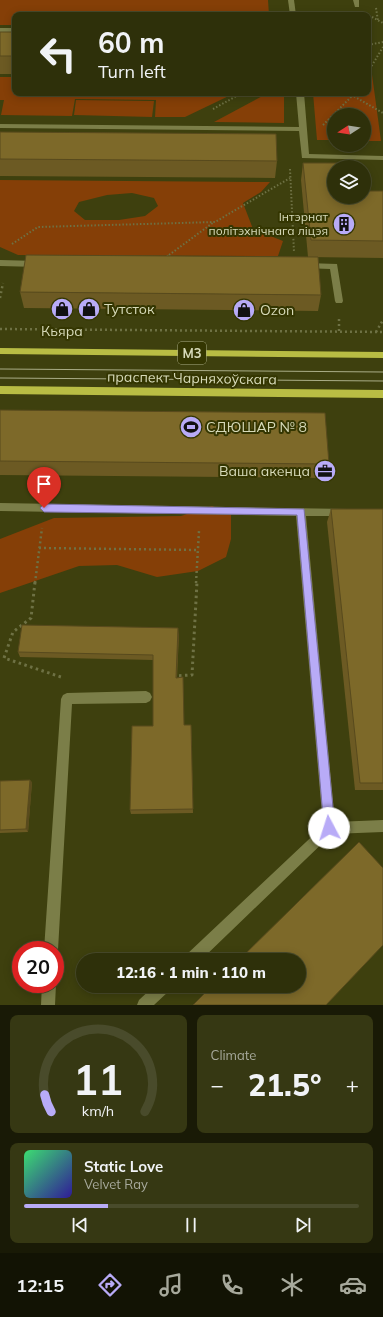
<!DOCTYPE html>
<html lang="en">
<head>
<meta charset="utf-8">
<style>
	body { margin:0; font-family:Mulish,sans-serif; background:#363813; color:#f1f3f6; height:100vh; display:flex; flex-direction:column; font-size:15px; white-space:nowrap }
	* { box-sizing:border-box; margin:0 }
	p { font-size:13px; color:#a7a99c }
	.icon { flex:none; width:22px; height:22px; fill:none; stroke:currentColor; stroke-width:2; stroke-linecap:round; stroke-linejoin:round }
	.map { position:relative; height:1005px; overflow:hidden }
	.drawer { display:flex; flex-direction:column; gap:10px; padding:10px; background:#191a06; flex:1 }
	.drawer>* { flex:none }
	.banner { position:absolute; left:12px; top:12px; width:359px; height:84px; border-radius:8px; box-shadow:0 2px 10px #0003,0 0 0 1px #494b2b; background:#2e300a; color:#f1f3f6; overflow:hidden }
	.needle { width:26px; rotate:258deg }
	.tools { position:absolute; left:327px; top:108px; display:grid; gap:8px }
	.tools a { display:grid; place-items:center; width:44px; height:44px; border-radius:50%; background:#2e300a; box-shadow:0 2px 10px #0003,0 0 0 1px #494b2b; font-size:20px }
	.speed { position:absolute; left:12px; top:941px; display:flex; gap:8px; font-size:20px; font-weight:700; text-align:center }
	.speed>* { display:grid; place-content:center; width:52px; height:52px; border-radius:50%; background:#2e300a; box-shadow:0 2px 10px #0003,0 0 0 1px #494b2b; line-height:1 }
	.speed .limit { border:6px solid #d22; background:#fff; color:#111 }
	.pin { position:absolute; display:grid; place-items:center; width:34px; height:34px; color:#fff; margin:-41px -17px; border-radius:50% 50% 50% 0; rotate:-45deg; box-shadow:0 0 4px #0007 }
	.pin .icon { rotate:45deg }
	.me { position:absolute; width:44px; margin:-22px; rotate:355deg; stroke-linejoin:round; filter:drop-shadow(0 0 3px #0008) }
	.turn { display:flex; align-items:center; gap:14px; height:84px; padding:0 20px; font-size:18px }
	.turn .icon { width:52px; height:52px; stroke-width:2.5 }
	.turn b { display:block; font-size:28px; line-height:34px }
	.big { font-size:30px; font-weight:800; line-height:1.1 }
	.drawer .card { flex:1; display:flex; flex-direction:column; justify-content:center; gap:6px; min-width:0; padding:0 14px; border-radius:8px; background:#363813 }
	.drawer .dial { align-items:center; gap:0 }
	.dial svg { height:104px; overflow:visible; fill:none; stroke:#494b2b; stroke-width:7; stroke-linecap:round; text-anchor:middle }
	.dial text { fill:#f1f3f6; stroke:none }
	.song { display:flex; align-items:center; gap:12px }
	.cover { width:48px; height:48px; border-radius:6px; background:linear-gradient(135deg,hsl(140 70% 55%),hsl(250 70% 35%)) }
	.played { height:4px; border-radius:2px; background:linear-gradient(90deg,#b8abf7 25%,#494b2b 25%) }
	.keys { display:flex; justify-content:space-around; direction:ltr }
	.heat { display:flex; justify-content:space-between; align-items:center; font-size:22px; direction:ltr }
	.drawer .tiles { flex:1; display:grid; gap:10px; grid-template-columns:1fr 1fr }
	.card:last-child { grid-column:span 2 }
	.trip { position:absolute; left:76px; top:953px; width:230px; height:40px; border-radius:20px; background:#2e300a; box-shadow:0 2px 10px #0003,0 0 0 1px #494b2b; font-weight:800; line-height:40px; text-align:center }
	.menu { display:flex; height:64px; justify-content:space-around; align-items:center; background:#121304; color:#a7a99c }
	.menu .icon { width:28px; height:28px }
	.menu .selected { color:#b8abf7 }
	.menu b { font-size:18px; color:#f1f3f6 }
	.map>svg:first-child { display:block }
</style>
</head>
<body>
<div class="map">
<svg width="383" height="1005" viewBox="0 0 383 1005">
	<rect width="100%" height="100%" fill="#3e400e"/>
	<g fill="#853f07" fill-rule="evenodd">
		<path d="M0,0H268L269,15H15V25H0Z"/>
		<path d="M368,67H371L381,141H364V115H334V140H317L313,93H368Z"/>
		<path d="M0,77H15V93H235L185,117H155L156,100L75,99L72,116L1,115L4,100H0Z"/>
		<path d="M268,93H284V123L214,122Z"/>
		<path d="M76,100L154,101L152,117L74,115Z"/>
		<path d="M0,180L270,182L261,192L243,203L253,229L283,241L278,256L18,255L0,247ZM132,193L154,198L158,206L145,216L119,220H85L74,211L79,202L107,195Z"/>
		<path d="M212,506L231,514V539L226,557L198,571L157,577L117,565L79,566L0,593V539L54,518L181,516Z"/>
	</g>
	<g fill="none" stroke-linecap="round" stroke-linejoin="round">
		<g stroke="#6e7144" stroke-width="2" stroke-dasharray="1.5 2" stroke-linecap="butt">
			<path d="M376,8L378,21"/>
			<path d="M372,17L383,23"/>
			<path d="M368,45L383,42"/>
			<path d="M368,72L383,47"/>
			<path d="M348,93L383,113"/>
			<path d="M213,109L242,93"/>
			<path d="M323,125L355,93"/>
			<path d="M290,169L294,252"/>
			<path d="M12,244L38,227L215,222L290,178"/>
			<path d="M169,255L214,222"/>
		</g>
		<g stroke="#6e7144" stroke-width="2.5" stroke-dasharray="2 3" stroke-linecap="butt">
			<path d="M167,257L171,254"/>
			<path d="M0,298L3,283"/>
			<path d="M339,319V332"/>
			<path d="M0,329L383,332"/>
			<path d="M376,332L383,320"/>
			<path d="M39,548L199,550"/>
			<path d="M35,583L42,528"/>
			<path d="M196,583L199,531"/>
		</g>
		<g stroke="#6e7144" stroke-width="3" stroke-dasharray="2.5 3.5" stroke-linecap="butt">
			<path d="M35,582L31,618L13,632L4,658L61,677"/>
			<path d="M173,676L192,675L197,582"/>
		</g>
		<g fill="#7b7e48" fill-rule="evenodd">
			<path d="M288,0H294L296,15H290Z"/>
			<path d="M353,0H359V7H355Z"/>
			<rect x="0" y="28" width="15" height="4"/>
			<path d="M296,93H304L309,154L383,156V160L302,158L299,131L0,128V124L299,127Z"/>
			<path d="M0,260L38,261L42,264L38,267L0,266Z"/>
			<path d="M306,263L337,264L343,301L342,303H336L335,301L330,269L303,268L302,266Z"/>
			<path d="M0,503L348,509L349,512L348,515L344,516H306L335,822L383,820V832L332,834L201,960H184L186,955L323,826L296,516L0,511Z"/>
			<path d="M146,691L150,693L152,697L150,701L146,703L72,704L58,950L55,955V950H44L61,699L63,695L67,693Z"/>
			<path d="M55,982L56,984L55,1005H41L42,984H55Z"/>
			<path d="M154,986H171L169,991L154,1005H137L139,1000Z"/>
		</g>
		<g fill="#b9bd44" fill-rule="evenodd">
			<path d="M0,348L383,352V358L0,354Z"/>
			<path d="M0,386L383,390V398L0,394Z"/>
		</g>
		<g stroke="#aaad87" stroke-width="1">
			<path d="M0,369L383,372"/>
			<path d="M0,378L383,381"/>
		</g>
	</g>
	<g fill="#6c5a23">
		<rect x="0" y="32" width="15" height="42"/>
		<path d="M0,132L277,161L275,178L0,176Z"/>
		<path d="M303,163L334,197L383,191V258L308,257L301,180Z"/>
		<path d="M20,292L321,295L318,311L24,308Z"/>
		<path d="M0,410L329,464L326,478L0,475Z"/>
		<path d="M331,509H383V790H355L327,522Z"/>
		<path d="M179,634L177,678L184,725H191L193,813L131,814L130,810L153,726V660L20,657L18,652Z"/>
		<path d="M0,781L32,782L28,832L0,833Z"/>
	</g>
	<g fill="#584a1d">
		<path d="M178,628L179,634L176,682V678Z"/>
		<path d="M30,780L32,782L28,832L26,829Z"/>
	</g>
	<g fill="#7d6929" stroke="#584a1d">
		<rect x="0" y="32" width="15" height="24"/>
		<path d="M0,132L276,134L277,161L0,159Z"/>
		<path d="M303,163H351L352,167H334V197H364V191H383V241L311,240Z"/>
		<path d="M26,255L318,257L321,295L20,292Z"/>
		<path d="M0,410L325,413L329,464L0,461Z"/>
		<path d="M331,509H383V783H360Z"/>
		<path d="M22,625L178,628L176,678L183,677L184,725H191L193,809L130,810L132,726H153V655L18,652Z"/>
		<path d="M30,780L26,829L0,830V781Z"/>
		<path d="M359,842L383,868V945L326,1005H193L212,986H299V960H239Z"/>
	</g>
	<path fill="#b8abf7" stroke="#786fa1" d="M44,504L304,509L335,828L333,832L329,833L325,832L324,828L297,515L44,512L40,508Z"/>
	<defs>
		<g id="building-disc" transform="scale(1.15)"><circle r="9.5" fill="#b8abf7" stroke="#343601"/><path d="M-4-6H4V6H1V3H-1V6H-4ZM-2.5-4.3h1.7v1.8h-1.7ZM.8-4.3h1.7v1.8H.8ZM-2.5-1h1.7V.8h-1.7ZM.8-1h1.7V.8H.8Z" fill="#111"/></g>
		<g id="shop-disc" transform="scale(1.15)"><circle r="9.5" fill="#b8abf7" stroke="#343601"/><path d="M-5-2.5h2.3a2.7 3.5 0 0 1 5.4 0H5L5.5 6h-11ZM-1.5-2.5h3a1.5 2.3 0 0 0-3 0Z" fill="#111"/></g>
		<g id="stadium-disc" transform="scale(1.15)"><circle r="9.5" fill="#b8abf7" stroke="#343601"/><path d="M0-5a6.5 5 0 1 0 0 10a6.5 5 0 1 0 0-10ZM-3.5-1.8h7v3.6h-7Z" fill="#111"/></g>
		<g id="office-disc" transform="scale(1.15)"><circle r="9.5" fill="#b8abf7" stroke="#343601"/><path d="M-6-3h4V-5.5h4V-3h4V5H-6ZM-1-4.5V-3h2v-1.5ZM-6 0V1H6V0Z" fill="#111"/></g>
	</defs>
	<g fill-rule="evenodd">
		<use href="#building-disc" x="344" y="224"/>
		<use href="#shop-disc" x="62" y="309"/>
		<use href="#shop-disc" x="89" y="309"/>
		<use href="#shop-disc" x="244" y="310"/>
		<use href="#stadium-disc" x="191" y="427"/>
		<use href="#office-disc" x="325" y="471"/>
	</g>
	<g text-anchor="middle" stroke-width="4" stroke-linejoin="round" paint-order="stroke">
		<g font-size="12" fill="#d7dab9" stroke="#343601" text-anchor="end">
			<text x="328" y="221">Інтэрнат<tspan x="328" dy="14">політэхнічнага ліцэя</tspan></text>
		</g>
		<rect fill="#343601" stroke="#a6a982" stroke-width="1" x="178" y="342" width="28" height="22" rx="3"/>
		<g font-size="13" font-weight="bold" fill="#d7dab9">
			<text x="192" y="358">М3</text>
		</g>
		<g font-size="14" fill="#d7dab9" stroke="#343601" text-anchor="start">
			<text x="104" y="314">Тутсток</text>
			<text x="260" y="315">Ozon</text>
			<text x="62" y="336" text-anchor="middle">Кьяра</text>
			<text x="206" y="432">СДЮШАР № 8</text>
			<text x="310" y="476" text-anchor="end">Ваша акенца</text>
		</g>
		<g font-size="14" fill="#d7dab9" stroke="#343601">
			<text transform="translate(192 378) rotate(1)" y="5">праспект Чарняхоўскага</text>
		</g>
	</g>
</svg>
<div class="tools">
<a><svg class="needle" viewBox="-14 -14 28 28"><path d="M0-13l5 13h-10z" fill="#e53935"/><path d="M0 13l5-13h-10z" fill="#a7a99c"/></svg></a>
<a><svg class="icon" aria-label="layers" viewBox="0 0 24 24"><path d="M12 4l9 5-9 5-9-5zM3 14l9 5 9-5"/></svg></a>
</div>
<div class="speed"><div class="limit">20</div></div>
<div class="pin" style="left:44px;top:508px;background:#d93025"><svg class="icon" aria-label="arrive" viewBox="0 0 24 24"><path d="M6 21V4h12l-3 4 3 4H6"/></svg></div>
<svg class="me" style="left:329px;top:828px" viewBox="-20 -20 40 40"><circle r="19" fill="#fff"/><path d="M0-13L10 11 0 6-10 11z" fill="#b8abf7"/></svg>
<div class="trip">12:16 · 1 min · 110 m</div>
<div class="banner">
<div class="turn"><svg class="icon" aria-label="left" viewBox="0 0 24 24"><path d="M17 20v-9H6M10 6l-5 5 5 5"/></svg><div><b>60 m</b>Turn left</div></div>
</div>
</div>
<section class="drawer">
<div class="tiles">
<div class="card dial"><svg viewBox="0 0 100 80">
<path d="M14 69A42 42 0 1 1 86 69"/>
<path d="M14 69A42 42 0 0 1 9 56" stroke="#b8abf7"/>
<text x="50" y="56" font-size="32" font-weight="700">11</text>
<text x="50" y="72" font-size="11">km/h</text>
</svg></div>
<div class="card"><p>Climate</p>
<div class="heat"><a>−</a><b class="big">21.5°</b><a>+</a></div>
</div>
<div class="card">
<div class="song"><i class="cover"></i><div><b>Static Love</b><p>Velvet Ray</p></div></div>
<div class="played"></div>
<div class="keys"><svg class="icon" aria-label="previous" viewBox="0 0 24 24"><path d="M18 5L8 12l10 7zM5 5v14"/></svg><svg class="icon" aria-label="pause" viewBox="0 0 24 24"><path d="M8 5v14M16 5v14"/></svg><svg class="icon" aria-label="next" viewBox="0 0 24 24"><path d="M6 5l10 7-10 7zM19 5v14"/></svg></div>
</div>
</div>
</section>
<nav class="menu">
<b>12:15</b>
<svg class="icon selected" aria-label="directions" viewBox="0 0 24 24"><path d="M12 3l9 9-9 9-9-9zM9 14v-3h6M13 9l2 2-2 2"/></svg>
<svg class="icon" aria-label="music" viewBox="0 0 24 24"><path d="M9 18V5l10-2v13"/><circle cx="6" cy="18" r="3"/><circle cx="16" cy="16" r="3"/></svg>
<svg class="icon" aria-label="phone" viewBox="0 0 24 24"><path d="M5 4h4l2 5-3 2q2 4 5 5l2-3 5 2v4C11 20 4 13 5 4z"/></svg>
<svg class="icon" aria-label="climate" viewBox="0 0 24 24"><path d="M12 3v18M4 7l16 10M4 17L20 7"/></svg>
<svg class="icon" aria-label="car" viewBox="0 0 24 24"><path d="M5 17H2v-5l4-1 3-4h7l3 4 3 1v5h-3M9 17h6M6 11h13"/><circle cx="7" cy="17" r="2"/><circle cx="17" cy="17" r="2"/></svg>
</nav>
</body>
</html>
